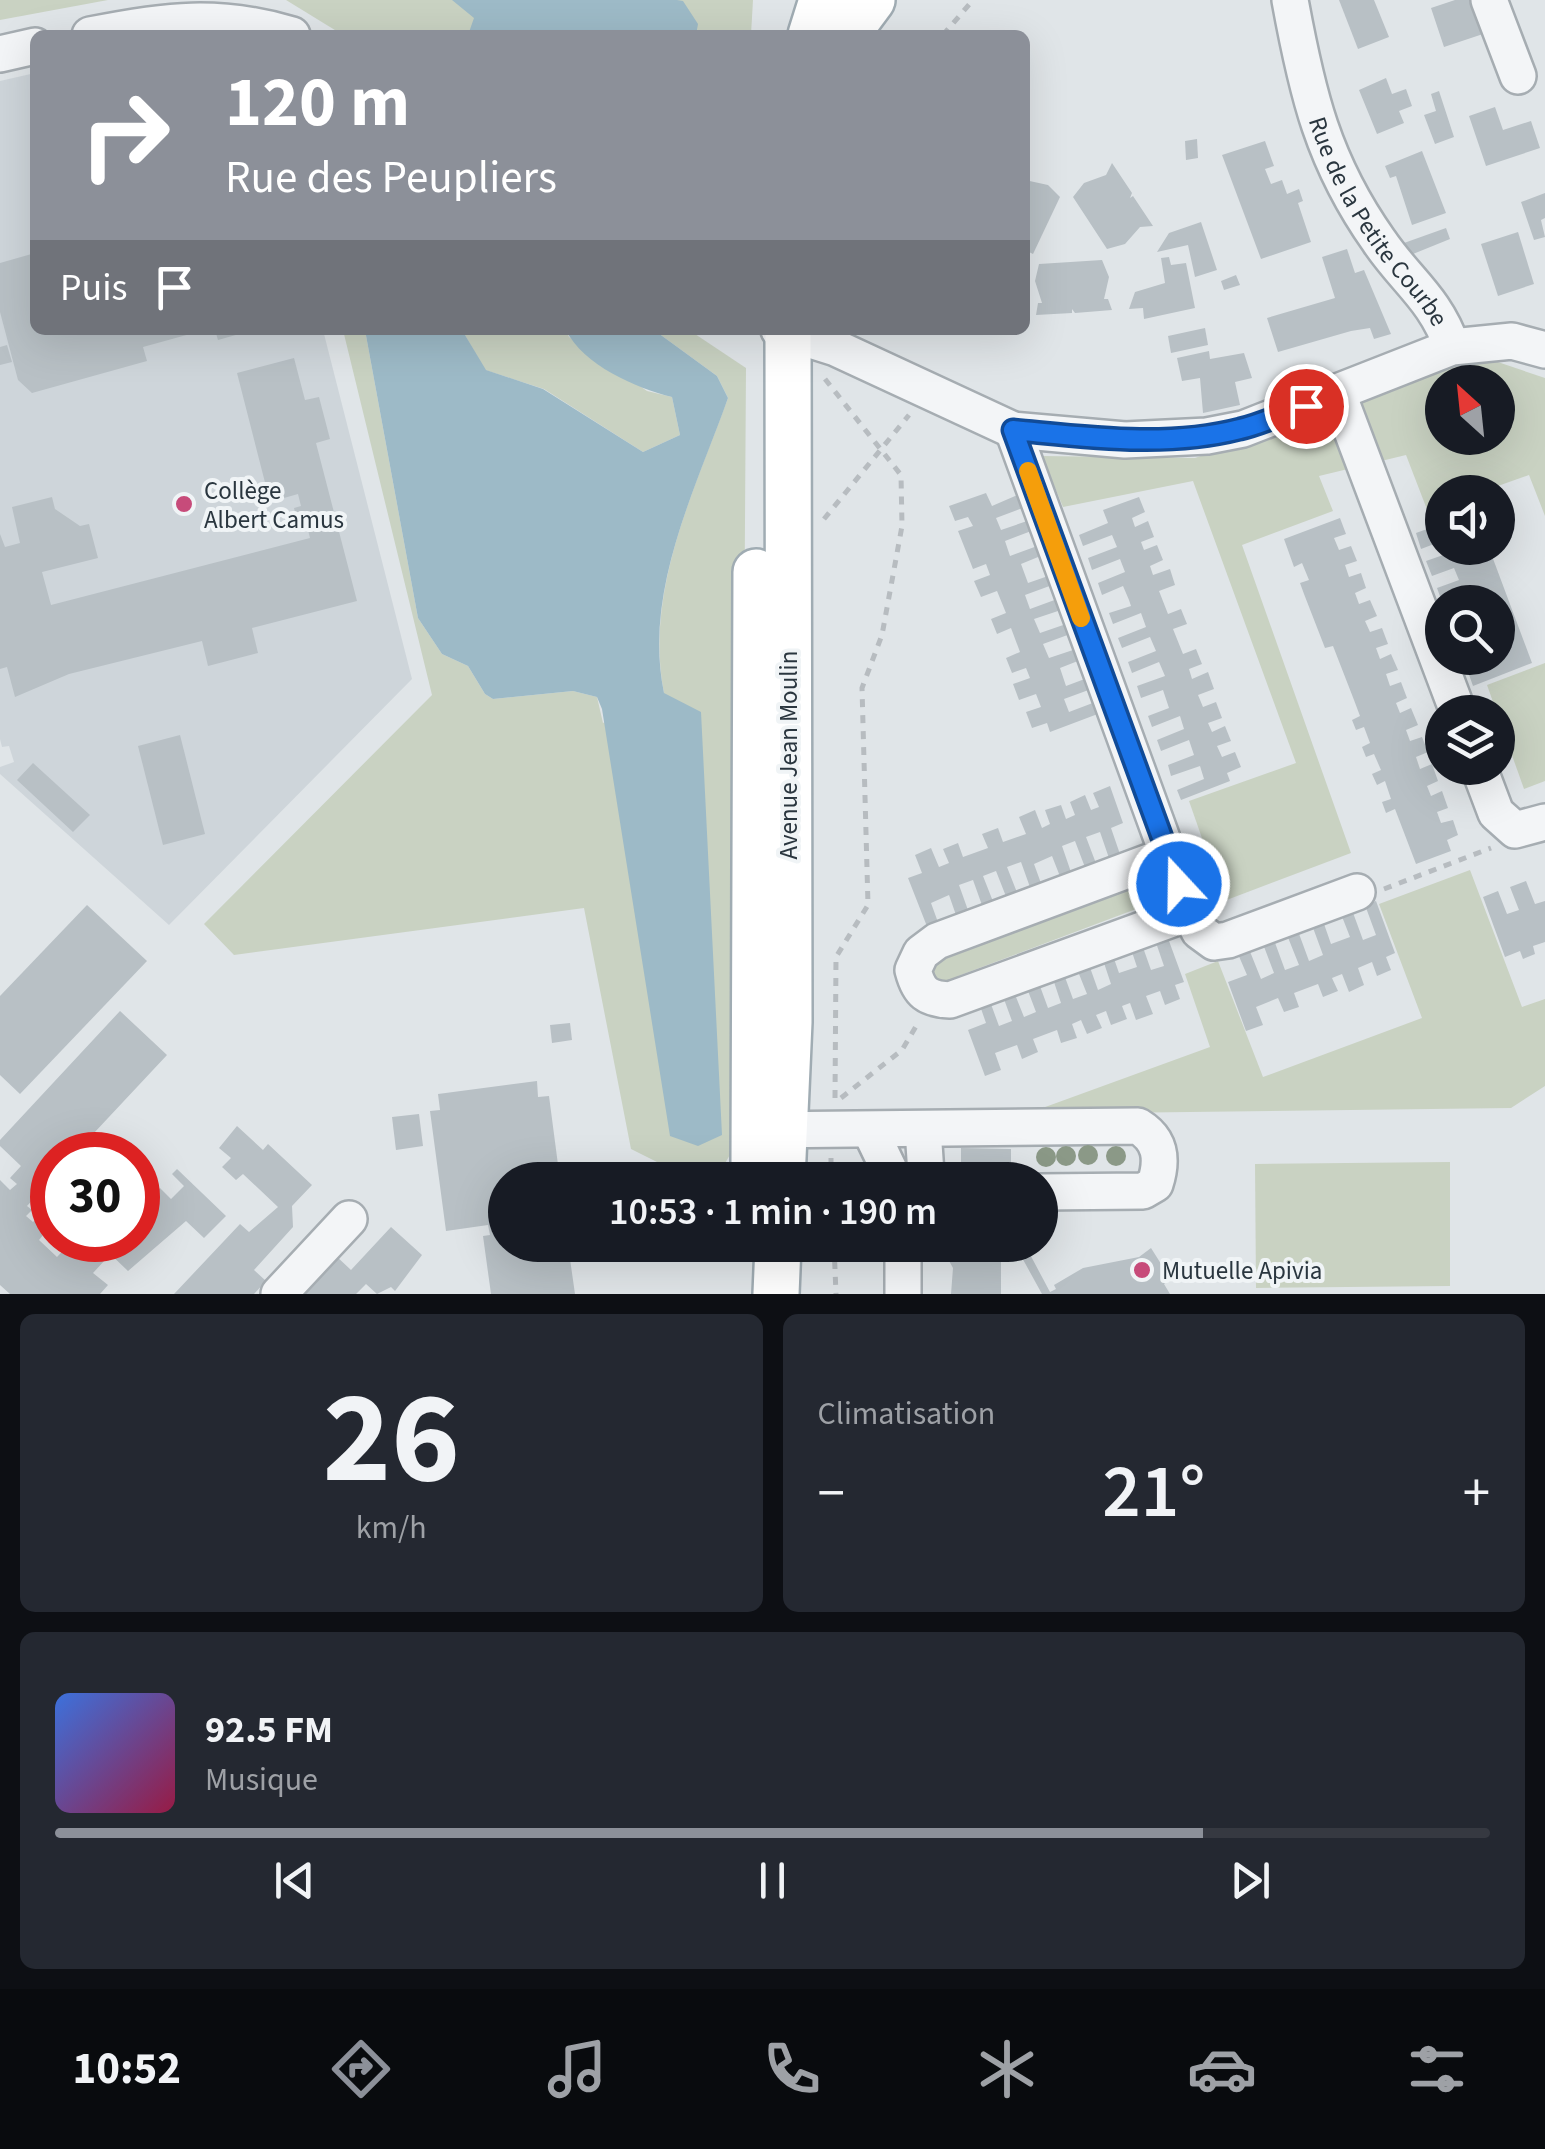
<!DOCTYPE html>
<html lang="fr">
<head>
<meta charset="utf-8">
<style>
	body { margin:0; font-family:"Source Sans 3",sans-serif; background:#242831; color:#f1f3f6; height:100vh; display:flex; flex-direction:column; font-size:38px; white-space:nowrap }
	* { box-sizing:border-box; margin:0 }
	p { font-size:32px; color:#9ea1a6 }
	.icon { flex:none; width:55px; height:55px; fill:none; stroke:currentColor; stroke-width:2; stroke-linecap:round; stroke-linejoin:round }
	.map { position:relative; height:1294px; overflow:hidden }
	.sheet { display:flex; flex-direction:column; gap:20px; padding:20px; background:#0d0f14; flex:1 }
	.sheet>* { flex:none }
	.top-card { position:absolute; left:30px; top:30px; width:1000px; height:305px; border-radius:15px; box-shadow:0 10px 40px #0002; background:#8c9099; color:#fff; overflow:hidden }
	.needle { width:65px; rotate:333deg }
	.controls { position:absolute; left:1425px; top:365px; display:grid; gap:20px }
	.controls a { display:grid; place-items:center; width:90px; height:90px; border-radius:50%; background:#171b24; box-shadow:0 10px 40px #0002; font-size:50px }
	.speed { position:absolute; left:30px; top:1132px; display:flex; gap:20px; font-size:50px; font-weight:700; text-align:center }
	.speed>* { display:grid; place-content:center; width:130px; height:130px; border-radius:50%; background:#171b24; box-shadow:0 10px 40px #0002; line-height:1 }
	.speed .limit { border:15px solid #d22; background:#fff; color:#111 }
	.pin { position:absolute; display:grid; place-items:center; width:85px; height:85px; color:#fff; margin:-42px; border:5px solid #fff; border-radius:50%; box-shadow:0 2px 10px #0007 }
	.me { position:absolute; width:110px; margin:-55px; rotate:339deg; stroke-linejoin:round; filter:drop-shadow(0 0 8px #0008) }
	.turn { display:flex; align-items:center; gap:35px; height:210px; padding:0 30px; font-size:45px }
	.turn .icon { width:130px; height:130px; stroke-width:2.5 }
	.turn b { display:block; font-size:70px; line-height:85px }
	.then { display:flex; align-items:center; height:95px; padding:0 30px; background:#0003; gap:20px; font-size:38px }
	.big { font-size:75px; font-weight:600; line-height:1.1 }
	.sheet .card { flex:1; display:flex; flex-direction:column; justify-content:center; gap:15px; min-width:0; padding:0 35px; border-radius:15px; background:#242831 }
	.sheet .dial { align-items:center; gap:0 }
	.dial b { font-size:130px; line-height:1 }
	.song { display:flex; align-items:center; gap:30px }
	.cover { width:120px; height:120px; border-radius:15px; background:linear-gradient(135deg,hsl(220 70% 55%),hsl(340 70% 35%)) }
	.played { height:10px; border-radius:5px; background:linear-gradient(90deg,#8c9099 80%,#363941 80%) }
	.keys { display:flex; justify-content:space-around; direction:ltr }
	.heat { display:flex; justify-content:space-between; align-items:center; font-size:55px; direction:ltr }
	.sheet .tiles { flex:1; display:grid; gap:20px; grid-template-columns:1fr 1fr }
	.card:last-child { grid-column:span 2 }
	.trip { position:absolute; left:488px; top:1162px; width:570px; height:100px; border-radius:50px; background:#171b24; box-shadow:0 10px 40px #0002; font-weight:600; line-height:100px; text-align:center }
	.menu { display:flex; height:160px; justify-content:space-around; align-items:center; background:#090b0e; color:#9ea1a6 }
	.menu .icon { width:70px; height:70px }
	.menu .on { color:#8c9099 }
	.menu b { font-size:45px; color:#f1f3f6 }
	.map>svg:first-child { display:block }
</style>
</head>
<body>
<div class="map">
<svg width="1545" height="1294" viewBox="0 0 1545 1294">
	<rect width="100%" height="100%" fill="#e0e5e8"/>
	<path fill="#ced5da" d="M35,73V330H323L412,679L169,925L0,774V767L14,762L9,746L2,747L0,739V81Z"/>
	<g fill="#c9d2c2" fill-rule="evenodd">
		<path d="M0,0H108L0,20Z"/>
		<path d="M286,0H753L751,35H343Z"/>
		<path d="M343,330H365L418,618L442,654L468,666L485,694L493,699L573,691L597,697L603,723L664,693C644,592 694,491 728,398L717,376L654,330H689L746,368L741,1136L724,1165L681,1174L631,1149L584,908L234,955L204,924L432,695Z"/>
		<path d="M462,330H566L569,337L647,391L672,397L680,435L643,452L544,389L485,370Z"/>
		<path d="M1483,357L1545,378V516L1529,475L1481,492H1442V506L1428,512L1406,455L1319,476L1333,511L1242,545L1351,853L1224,901L1189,801L1296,763L1193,481L1063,507L1042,456L1195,458ZM1442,382H1498V438H1442Z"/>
		<path d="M1545,663V781L1524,789L1487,685Z"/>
		<path d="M1470,870L1522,1007L1545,999V1086L1511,1108L1026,1114L1210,1047L1185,974L1218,961L1263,1077L1422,1018L1379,904Z"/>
		<path d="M1160,871L1173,902L1156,912L1152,903L958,976L961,987L935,984L929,967L933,952L951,954L1146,884L1143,872Z"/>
		<path d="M1450,1162V1286L1256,1288L1255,1164Z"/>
	</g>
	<g fill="#9dbac7">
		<path d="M452,0H677L683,1L698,24L696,35H468L474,18Z"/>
		<path d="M365,330H462L486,370L543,389L643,452L680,435L672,397C636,388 583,365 566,330H654L717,376L728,398C695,491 643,592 664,693L701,712L722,1135L698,1146L670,1136L602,709L597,697L573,691L493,699L485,694L468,666L442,654L418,618Z"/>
	</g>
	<g fill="#b8c0c5">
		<path d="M1339,0H1374L1389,37L1358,49Z"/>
		<path d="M1455,0H1482L1492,31L1444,47L1431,8Z"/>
		<path d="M1386,78L1392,94L1406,89L1412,106L1399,111L1404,123L1377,134L1359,90Z"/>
		<path d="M1439,91L1454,137L1435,144L1424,115L1436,111L1431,94Z"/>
		<path d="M1495,107L1503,130L1531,121L1540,148L1486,166L1469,116Z"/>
		<path d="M1197,139L1198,158L1186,160L1185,141Z"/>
		<path d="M1265,141L1274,166L1265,169L1271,184L1282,180L1287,194L1299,189L1303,201L1298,203L1311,242L1261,259L1222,155Z"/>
		<path d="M1422,151L1446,213L1412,225L1396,176L1390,178L1385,166Z"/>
		<path d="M1112,163L1132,193L1130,198L1133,196L1153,226L1140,227L1125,244L1107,249L1073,197L1084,183L1106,175Z"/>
		<path d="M1025,180L1048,185L1060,197L1033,254L1025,250Z"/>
		<path d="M1545,193V218L1541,220L1545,237L1534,240L1521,202Z"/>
		<path d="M1201,222L1217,270L1195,277L1188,245L1157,252L1169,233Z"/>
		<path d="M1446,228L1450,239L1413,254L1404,243Z"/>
		<path d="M1518,232L1534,284L1498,296L1481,244Z"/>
		<path d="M1347,249L1355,273L1364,270L1391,334L1374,339L1370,328L1351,331L1278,352L1267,318L1335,298L1322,257Z"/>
		<path d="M35,253V330L201,331L143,347L147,361L32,393L18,380L0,312V263Z"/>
		<path d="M1169,257L1171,265L1186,263L1195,308L1144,319L1143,308L1129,309L1135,292L1165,283L1161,258Z"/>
		<path d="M1102,260L1109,277L1104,299H1108L1112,310L1075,313L1072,309V313L1036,315L1038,303H1042L1035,281L1039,264Z"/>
		<path d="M1236,275L1240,285L1224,290L1221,281Z"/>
		<path d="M1205,328L1208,345L1171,353L1168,336Z"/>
		<path d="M215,330H250V331L218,340Z"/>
		<path d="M7,345L12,362L0,365V347Z"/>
		<path d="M1209,351L1210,359L1244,353L1252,378L1235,382L1240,405L1203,413L1200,378L1182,381L1177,358Z"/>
		<path d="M294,358L305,400L319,397L330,439L316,443L357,601L252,628L258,653L208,666L202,641L69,674L15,697L7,667L0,669V534L5,547L20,543L12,507L52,497L55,509L80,526L89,524L98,558L42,572L51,605L310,538L307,526L299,529L294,508L301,506L298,494L270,502L237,373Z"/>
		<path d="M986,493L992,506L1020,494L1025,507L996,518L1001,530L1030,520L1034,530L1005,541L1010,556L1040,545L1043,555L1021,564L1028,583L1051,575L1055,584L1025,595L1030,609L1060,598L1064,609L1034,619L1040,633L1069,623L1073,633L1043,644L1049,658L1079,648L1083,659L1060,668L1066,686L1090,677L1094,688L1064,699L1069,712L1098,701L1103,712L1050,732L1047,723L1032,728L1026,712L1041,707L1036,694L1019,700L1013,684L1030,678L1026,668L1012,673L1006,658L1020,652L1011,628L997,634L991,619L1006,613L997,591L981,597L974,581L990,575L986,564L973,569L958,531L973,526L968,517L955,521L949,506Z"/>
		<path d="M1139,497L1145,512L1132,518L1135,527L1148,521L1154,537L1141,542L1144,550L1157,545L1163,560L1150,566L1153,575L1170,569L1175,585L1159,591L1168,614L1181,609L1187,624L1173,629L1183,654L1196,649L1202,664L1189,669L1192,679L1208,672L1214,689L1198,695L1203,707L1216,702L1222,718L1208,723L1212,732L1225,726L1231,741L1217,746L1222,757L1235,752L1241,767L1227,773L1230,781L1181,800L1177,790L1204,779L1200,766L1171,776L1168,765L1194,755L1189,740L1161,751L1157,740L1184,729L1180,716L1152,727L1148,716L1169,708L1163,690L1141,698L1137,686L1165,676L1159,662L1132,673L1128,662L1156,651L1150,637L1122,648L1118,638L1146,627L1141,613L1113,624L1109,613L1131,606L1129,600L1123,586L1102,595L1098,583L1125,572L1120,559L1092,570L1088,558L1117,547L1112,535L1083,546L1079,535L1108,523L1103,510Z"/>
		<path d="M1442,510V541L1421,549L1416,533L1438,525L1434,513Z"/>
		<path d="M1340,518L1346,534L1334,538L1339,550L1351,546L1357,561L1345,565L1349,577L1361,573L1366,588L1355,593L1359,604L1370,600L1377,616L1365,621L1370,632L1382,628L1388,644L1376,648L1380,659L1391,654L1398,670L1386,674L1390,686L1401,682L1407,698L1396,703L1400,713L1411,708L1418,725L1406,730L1410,741L1422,737L1428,752L1416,757L1420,769L1432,764L1438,781L1427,786L1431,796L1442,791L1448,808L1437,812L1441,823L1453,820L1458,835L1447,840L1451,851L1416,864L1395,809L1386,813L1382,802L1391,799L1385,781L1377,785L1372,774L1381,770L1374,754L1366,757L1362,747L1370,743L1364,727L1356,730L1352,720L1360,716L1354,700L1333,646L1325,648L1304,594L1300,583L1309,580L1302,563L1294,567L1284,539Z"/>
		<path d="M1447,548H1489L1532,663L1473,686L1467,669L1489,661L1487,658H1498V602H1467L1465,595L1442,602L1437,588L1459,580L1454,568L1432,576L1426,561L1449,553Z"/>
		<path d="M180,735L205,834L163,845L138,746Z"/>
		<path d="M33,763L90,815L73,832L17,780Z"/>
		<path d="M1110,786L1123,823L1111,828L1121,857L1110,861L1100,832L1086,837L1097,866L1086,870L1075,841L1062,846L1072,875L1061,879L1052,856L1034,864L1042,886L1031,890L1021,862L1007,867L1018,895L1007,899L996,871L983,876L994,904L983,908L973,880L959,885L969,913L957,918L949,895L931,903L939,925L928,929L908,878L922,873L915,855L931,848L939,867L949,863L943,849L958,843L963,857L988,848L982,834L998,828L1003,842L1026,834L1019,817L1035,810L1042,828L1050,824L1045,810L1061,805L1066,819L1075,815L1070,802L1085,795L1091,810L1099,807L1093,793Z"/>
		<path d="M1526,881L1535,904L1545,901V942L1533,946L1535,954L1523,959L1520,951L1505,957L1483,897L1498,891L1507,914L1519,910L1510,887Z"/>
		<path d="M1376,901L1395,953L1386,957L1391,970L1377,976L1372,962L1358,968L1364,985L1349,992L1342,974L1332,978L1338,991L1323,997L1318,984L1294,993L1299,1007L1284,1012L1278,998L1256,1007L1263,1025L1246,1031L1228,982L1247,975L1238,954L1249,949L1261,979L1274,973L1263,944L1274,940L1285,970L1299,965L1287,935L1298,931L1309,961L1323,955L1312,925L1323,921L1331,944L1350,937L1341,914L1352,910L1363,940L1376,935L1365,905Z"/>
		<path d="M87,905L147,961L20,1094L0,1075V996Z"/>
		<path d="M1165,930L1184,982L1175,985L1180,999L1165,1005L1160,991L1146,996L1153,1014L1136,1020L1130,1003L1122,1006L1127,1019L1111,1025L1106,1011L1096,1015L1102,1028L1087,1034L1081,1020L1072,1024L1077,1038L1061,1043L1057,1030L1033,1039L1038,1052L1022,1059L1017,1045L995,1053L1001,1070L985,1076L968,1030L986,1023L978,1000L988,996L999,1026L1012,1021L1001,991L1012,987L1024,1017L1036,1012L1025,983L1037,978L1048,1008L1061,1003L1051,973L1062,969L1073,999L1087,994L1075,964L1087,959L1098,990L1111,984L1101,954L1111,950L1119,973L1137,967L1129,943L1140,939L1151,970L1164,966L1153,934Z"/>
		<path d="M120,1011L167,1055L79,1149L75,1146L70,1151L74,1155H52V1179L27,1206L32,1210L26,1216L33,1222L52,1205V1224L39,1240L57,1257L73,1240H80L105,1260L93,1273L108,1285L100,1294H10L0,1285V1180L10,1190L17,1184L10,1178L21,1166L0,1146V1140Z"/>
		<path d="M570,1023L572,1040L552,1043L550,1025Z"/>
		<path d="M537,1081L538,1097L549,1096L560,1180H505V1245H588L591,1252L570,1259L575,1294H491L483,1236L490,1235L488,1225L446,1231L430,1111L440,1110L438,1094Z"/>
		<path d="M419,1114L423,1146L396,1150L392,1117Z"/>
		<path d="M237,1126L263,1150L268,1144L312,1185L292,1206L293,1227L254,1270L266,1281L254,1294H174L240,1224L249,1232L278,1207L243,1174L236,1180L222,1167L231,1158L219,1148Z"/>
		<path d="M961,1148L1011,1149V1180H961Z"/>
		<path d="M177,1169L226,1216L204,1238L186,1221L128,1271L104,1248L111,1240H138V1226L142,1231L150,1222L139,1210L160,1188L171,1199L184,1186L172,1174Z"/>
		<path d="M391,1227L422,1255L395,1291L391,1287L377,1294L366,1284L356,1294H298L335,1255L351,1270Z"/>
		<path d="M949,1245H1001V1294H951L953,1268L942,1248Z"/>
		<path d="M1015,1245H1025L1050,1292L1056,1289L1054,1285L1083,1268L1139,1257L1151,1248L1170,1278L1164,1284L1170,1294H1042Z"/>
	</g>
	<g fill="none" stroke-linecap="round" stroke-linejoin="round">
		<g stroke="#a6adb2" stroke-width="40">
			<g id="minor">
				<path id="s1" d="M1290,0C1307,93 1323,162 1379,241C1406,281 1435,298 1452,347"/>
				<path d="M1489,0L1518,76"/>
				<path d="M90,35C165,20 219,13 292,35"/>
				<path d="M0,54L35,46"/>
				<path d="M779,330L836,348L1013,430L1125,440L1207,436L1243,429L1452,347L1512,341L1545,350"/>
				<path d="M1338,394L1458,712"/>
				<path d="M1013,430L1168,855L937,941L921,953L913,970C919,993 927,999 950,1000L1191,912L1199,931L1214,942L1228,940L1357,892"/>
				<path d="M1479,768L1496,813L1515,830L1545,822"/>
				<path d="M1168,855L1191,912"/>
				<path d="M759,1130L1138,1126C1161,1140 1163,1159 1155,1184L1143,1191L1040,1192"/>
				<path d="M870,1130L894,1180"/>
				<path d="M920,1180L926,1174L923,1129"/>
				<path d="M903,1245V1294"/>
				<path d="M279,1294L349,1219"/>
			</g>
		</g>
		<g stroke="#a0acb3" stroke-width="50">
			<g id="major">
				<path d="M811,35L822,0"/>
				<path d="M846,35L872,0"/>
				<path d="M754,1163L756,572"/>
				<path d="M782,1180L789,1022L788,330"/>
				<path d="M776,1294L778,1245"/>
			</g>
		</g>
		<g stroke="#b7bcc0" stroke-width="5" stroke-dasharray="8 8" stroke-linecap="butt">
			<path d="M943,35L973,0"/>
			<path d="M825,379L901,475L902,526L882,635L862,688L868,905L836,957L835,1098"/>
			<path d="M824,519L909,415"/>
			<path d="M1384,889L1491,848"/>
			<path d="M841,1098L902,1050L918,1023"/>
			<path d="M831,1158V1180"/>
			<path d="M834,1245L836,1294"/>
		</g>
		<use href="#minor" stroke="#f3f5f7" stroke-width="35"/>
		<use href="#major" stroke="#fff" stroke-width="45"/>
	</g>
	<g fill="#8b9987">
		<circle cx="1088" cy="1155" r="10"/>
		<circle cx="1066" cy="1156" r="10"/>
		<circle cx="1116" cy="1156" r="10"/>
		<circle cx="1046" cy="1157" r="10"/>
	</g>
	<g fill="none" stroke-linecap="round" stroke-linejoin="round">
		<g stroke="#114b97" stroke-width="25">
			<path id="route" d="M1179,884L1013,430C1088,437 1166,448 1240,429C1262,424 1284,413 1306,406"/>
		</g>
		<use href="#route" stroke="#1a73e8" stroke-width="18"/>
		<path stroke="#f59e0b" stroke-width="18" d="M1028,471L1081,618"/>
	</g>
	<g fill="#c74b7a" stroke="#f0f4f6" stroke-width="4">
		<circle cx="184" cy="504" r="10"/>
		<circle cx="1142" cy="1270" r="10"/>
	</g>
	<g text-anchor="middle" stroke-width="8" stroke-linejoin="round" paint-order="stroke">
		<g font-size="25" fill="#2a363f" stroke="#f0f4f6">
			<text dy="9" stroke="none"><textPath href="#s1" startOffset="242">Rue de la Petite Courbe</textPath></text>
			<text transform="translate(788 755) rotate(-90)" y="9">Avenue Jean Moulin</text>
		</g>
		<g font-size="25" fill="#2a363f" stroke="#f0f4f6" text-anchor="start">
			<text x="204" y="499">Collège<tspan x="204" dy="29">Albert Camus</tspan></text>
			<text x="1162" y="1279">Mutuelle Apivia</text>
		</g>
	</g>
</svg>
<div class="controls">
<a><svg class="needle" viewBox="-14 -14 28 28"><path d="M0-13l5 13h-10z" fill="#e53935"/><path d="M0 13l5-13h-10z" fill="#9ea1a6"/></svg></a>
<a><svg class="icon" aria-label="sound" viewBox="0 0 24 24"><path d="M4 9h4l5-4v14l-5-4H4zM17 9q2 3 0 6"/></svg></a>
<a><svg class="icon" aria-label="search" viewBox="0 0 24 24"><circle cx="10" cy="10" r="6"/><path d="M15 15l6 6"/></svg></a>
<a><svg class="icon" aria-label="layers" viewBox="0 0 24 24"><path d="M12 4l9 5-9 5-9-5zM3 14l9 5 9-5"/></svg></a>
</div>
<div class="speed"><div class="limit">30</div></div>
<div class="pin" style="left:1306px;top:406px;background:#d93025"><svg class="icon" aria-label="arrive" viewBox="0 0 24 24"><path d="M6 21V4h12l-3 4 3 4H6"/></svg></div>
<svg class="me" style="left:1179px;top:884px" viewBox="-20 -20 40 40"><circle r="17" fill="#1a73e8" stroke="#fff" stroke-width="3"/><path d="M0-11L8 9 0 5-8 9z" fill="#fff"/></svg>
<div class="trip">10:53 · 1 min · 190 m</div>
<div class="top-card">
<div class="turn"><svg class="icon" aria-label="right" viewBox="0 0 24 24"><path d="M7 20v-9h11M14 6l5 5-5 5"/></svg><div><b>120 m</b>Rue des Peupliers</div></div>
<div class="then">Puis<svg class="icon" aria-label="arrive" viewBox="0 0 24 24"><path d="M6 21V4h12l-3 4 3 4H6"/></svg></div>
</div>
</div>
<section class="sheet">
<div class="tiles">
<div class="card dial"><b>26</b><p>km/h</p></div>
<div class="card"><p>Climatisation</p>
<div class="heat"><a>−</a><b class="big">21°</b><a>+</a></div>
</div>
<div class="card">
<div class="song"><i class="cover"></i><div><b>92.5 FM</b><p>Musique</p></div></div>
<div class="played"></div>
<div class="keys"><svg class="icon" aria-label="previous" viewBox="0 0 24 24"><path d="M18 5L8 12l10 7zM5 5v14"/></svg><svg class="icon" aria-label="pause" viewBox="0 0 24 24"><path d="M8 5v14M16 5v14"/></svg><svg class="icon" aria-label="next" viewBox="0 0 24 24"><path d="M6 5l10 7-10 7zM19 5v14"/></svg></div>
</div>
</div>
</section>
<nav class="menu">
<b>10:52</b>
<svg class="icon on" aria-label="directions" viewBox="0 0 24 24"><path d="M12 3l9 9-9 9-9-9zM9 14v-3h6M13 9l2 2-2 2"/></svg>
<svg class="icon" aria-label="music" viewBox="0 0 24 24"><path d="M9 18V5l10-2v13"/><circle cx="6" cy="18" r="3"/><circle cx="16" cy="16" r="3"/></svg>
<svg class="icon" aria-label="phone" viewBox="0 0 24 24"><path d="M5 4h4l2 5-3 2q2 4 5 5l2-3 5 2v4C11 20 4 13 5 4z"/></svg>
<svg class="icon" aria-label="climate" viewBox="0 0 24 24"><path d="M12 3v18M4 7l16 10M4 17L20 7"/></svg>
<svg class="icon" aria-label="car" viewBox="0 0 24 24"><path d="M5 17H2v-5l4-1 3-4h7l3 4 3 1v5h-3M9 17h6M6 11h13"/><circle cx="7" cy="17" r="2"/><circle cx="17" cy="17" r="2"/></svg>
<svg class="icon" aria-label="filters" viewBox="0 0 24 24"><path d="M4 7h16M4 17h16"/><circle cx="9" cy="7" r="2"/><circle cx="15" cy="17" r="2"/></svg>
</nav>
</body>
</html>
